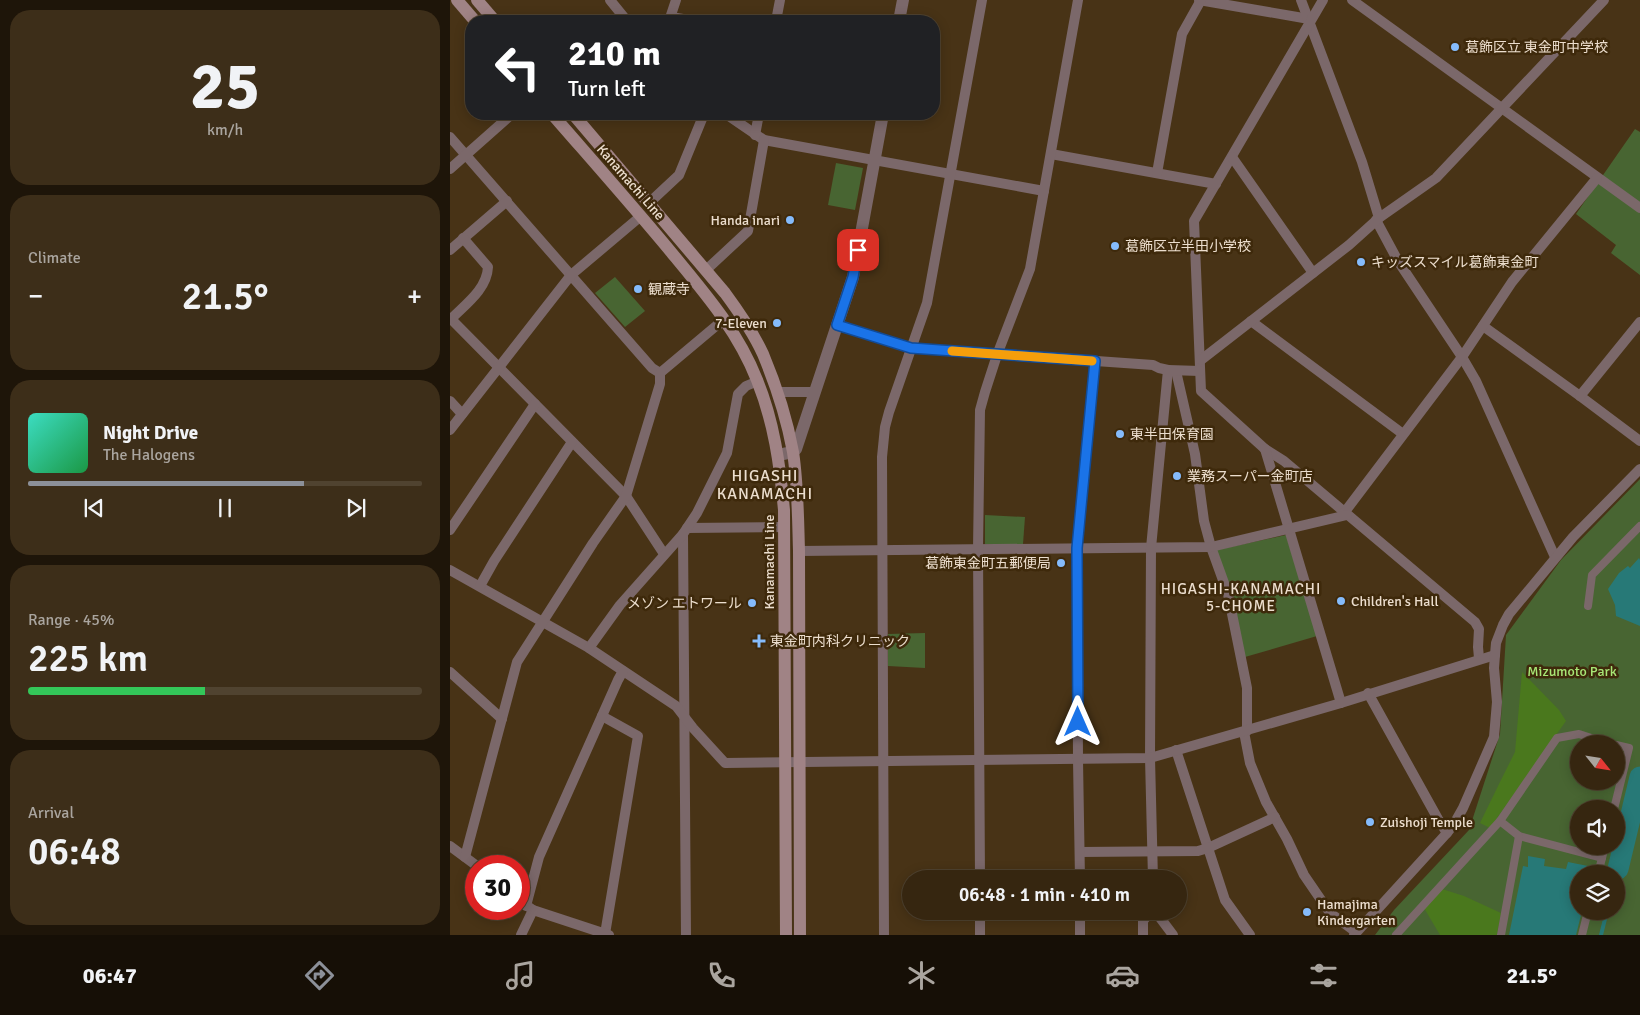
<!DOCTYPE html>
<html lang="en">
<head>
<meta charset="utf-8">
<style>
	body { margin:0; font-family:Signika,"Noto Sans JP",sans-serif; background:#3d2e19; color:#f1f3f6; height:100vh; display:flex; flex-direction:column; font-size:19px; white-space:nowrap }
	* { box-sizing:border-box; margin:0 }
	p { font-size:16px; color:#aaa59f }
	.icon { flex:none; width:28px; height:28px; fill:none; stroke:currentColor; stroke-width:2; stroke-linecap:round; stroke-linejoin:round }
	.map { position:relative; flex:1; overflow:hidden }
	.panel { display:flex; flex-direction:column; gap:10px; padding:10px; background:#1e1509; width:450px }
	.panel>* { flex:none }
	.hud { position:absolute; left:15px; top:15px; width:475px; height:105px; border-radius:20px; box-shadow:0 2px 12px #0003,0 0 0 1px #504330; background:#202124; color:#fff; overflow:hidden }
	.needle { width:32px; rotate:120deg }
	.tools { position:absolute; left:1120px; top:735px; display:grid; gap:10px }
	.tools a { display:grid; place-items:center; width:55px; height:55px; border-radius:50%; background:#362610; box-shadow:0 2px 12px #0003,0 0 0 1px #504330; font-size:25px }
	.speed { position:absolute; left:15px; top:855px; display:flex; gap:10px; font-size:25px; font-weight:700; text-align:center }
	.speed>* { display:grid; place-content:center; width:65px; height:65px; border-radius:50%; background:#362610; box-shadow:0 2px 12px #0003,0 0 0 1px #504330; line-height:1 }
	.speed .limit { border:8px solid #d22; background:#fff; color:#111 }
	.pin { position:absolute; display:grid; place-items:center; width:42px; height:42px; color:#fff; margin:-21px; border-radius:10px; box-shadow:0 2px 8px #0006 }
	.me { position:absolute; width:55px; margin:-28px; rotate:0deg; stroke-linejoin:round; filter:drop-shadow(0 0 4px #0008) }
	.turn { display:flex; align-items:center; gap:18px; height:105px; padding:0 20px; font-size:22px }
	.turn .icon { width:65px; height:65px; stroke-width:2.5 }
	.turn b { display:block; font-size:35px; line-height:42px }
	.big { font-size:38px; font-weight:600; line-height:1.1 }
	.panel .tile { flex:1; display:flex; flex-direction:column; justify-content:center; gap:8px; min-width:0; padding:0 18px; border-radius:20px; background:#3d2e19 }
	.panel .dial { align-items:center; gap:0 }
	.dial b { font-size:65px; line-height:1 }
	.song { display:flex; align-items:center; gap:15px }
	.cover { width:60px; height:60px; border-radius:8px; background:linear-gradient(135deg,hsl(170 70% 55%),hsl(140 70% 35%)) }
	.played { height:5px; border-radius:2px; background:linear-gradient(90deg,#8c9099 70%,#504330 70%) }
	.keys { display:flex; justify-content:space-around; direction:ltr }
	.heat { display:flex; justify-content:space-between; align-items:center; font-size:28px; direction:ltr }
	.charge { height:8px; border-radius:4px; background:linear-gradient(90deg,#34c759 45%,#504330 0) }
	.trip { position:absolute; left:452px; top:870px; width:285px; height:50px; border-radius:25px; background:#362610; box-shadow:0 2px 12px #0003,0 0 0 1px #504330; font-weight:600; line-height:50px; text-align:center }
	.tab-bar { display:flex; height:80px; justify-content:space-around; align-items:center; background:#160f06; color:#aaa59f }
	.tab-bar .icon { width:35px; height:35px }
	.tab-bar .selected { color:#8c9099 }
	.tab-bar b { font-size:22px; color:#f1f3f6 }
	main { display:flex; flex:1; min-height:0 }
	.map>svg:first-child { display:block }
</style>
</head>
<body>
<main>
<section class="panel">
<div class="tile dial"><b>25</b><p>km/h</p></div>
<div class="tile"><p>Climate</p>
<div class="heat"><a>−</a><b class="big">21.5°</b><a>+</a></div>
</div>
<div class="tile">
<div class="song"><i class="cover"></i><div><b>Night Drive</b><p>The Halogens</p></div></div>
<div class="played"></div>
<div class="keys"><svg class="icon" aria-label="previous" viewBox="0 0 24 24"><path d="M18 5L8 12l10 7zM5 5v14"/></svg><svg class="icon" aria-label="pause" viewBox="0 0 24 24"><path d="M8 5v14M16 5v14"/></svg><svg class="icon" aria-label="next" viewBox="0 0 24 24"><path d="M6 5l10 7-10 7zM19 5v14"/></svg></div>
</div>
<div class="tile"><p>Range · 45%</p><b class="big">225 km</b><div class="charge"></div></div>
<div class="tile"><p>Arrival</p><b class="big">06:48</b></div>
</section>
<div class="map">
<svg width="1190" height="935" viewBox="0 0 1190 935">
	<rect width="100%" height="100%" fill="#483316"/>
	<g fill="#486532" fill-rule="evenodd">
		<path d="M1185,129L1190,132V275L1161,253L1166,245L1126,214Z"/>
		<path d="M386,163L413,168L405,210L378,205Z"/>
		<path d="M165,277L195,311L175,327L145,293Z"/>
		<path d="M1190,479V935H925L944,910L1019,830L1050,734L1056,635L1111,560ZM1129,744H1166V781H1129ZM1129,809H1166V846H1129ZM1129,874H1166V911H1129Z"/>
		<path d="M535,515L575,517L573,544H535Z"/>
		<path d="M836,535L867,636L795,657L766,550Z"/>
		<path d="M475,633V668L438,666V634Z"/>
	</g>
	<g fill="#4a781d">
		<path d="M1072,672L1109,710L1116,721L1040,828L1030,823L1049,784L1065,752Z"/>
		<path d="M992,889L1014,896L1051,913L1047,935H990L974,908Z"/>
	</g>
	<g fill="#277977">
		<path d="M1189,558L1190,560V626L1166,616L1165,605L1158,589L1169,573L1178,566L1180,568Z"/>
		<path d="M1078,856L1095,859L1094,866L1116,869L1118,862L1143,867L1141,874H1129V911H1132L1126,935H1059L1073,866L1078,867Z"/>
	</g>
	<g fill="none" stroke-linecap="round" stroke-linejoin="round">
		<g stroke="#277977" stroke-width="4">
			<path d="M1166,876L1168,869"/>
			<path d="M1151,935L1157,911"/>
		</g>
		<path stroke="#277977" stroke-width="21" d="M1168,869L1190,777"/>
		<g stroke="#7b686a" stroke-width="8">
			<path d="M1138,606L1142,575L1190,526"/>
			<path d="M1164,809L1179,748L1166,745"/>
			<path d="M1069,836L1152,858"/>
			<path d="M1148,874L1155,846"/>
			<path d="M946,935L1050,821"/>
			<path d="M1051,935L1069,836L1050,821L1107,738L1129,734L1160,744"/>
			<path d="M1132,935L1138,911"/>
		</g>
		<g stroke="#7b686a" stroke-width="10">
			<path d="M160,0L177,21"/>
			<path d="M749,0L859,19"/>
			<path d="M851,0L912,162L929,218"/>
			<path d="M873,0L744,221L751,391L815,449L834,461L1025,622L1029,629L1028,647L1029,658"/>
			<path d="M902,0L1190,208"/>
			<path d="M221,17L245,21"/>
			<path d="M219,21L226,0"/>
			<path d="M326,21L330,0"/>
			<path d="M276,114L314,140L594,191"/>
			<path d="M129,121L138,114"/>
			<path d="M305,135L309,114"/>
			<path d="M0,137L202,368L210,373"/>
			<path d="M601,154L766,184"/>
			<path d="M782,157L863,273"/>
			<path d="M0,169L62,114"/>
			<path d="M707,173L732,34L751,0"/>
			<path d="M199,203L229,175L254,114"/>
			<path d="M926,220L948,261L1012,357L1026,381L1105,557"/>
			<path d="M0,250L57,201"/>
			<path d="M256,270L298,231L314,140"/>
			<path d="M0,318L176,496L214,554"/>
			<path d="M1,319C16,304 37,289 38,267L13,238"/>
			<path d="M801,321L953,434"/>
			<path d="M387,325L461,348L703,365L709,368L718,370"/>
			<path d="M1033,326L1130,396L1190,441"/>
			<path d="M751,360L899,245L929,218L986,178L1154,0"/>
			<path d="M726,371L745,454L754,521L761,547L778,594L797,688V731"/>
			<path d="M327,392H365"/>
			<path d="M1130,396L1190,322"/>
			<path d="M0,401L12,414"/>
			<path d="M0,430L121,275L191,216"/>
			<path d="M815,449L891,703"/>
			<path d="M894,513L1012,357L1062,282L1147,178"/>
			<path d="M237,528L334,527"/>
			<path d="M0,530L85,404"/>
			<path d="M233,534L236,935"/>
			<path d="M349,551L761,547L897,515"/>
			<path d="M0,570L139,648L226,706L243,728L275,763L700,758L701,548L718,370L750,371"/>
			<path d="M30,586L44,561L122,442"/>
			<path d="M139,648L170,605L233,534L247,513L277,453L288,394L296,386L308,381"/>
			<path d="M0,672L52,719"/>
			<path d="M918,693L988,819L997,833"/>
			<path d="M152,716L188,736L155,934"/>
			<path d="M794,732L800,763L816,802L837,839L854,875L880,913L906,932"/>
			<path d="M726,750L775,900L800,935"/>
			<path d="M0,846L27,866"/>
			<path d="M630,852L748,851L758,848L825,817"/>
			<path d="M15,857L67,662L143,543L176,496L210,384V373L266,326L275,320"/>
			<path d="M530,879L528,549L530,410L535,392L547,355L580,269L628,0"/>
			<path d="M630,879L628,760L627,548L645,361"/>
			<path d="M703,879L700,758L891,703L1045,655"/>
			<path d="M69,900L83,910L159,935"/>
			<path d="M76,906L89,857L168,680L173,671"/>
			<path d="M530,911V935"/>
			<path d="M630,911V935"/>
			<path d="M705,911L723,935"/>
			<path d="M530,914L630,916"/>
			<path d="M71,935L83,910"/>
			<path d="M434,935L432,457L435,427L439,412L477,303L532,0"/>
			<path d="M693,935V921L701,911"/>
			<path d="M904,935L997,833L1004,824L1013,808L1044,737L1047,702L1044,668L1045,655L1046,643L1053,625L1059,614L1123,537L1190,469"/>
		</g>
		<g stroke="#7b686a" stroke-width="12">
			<path d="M449,21L453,0"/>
			<path d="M328,455L343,452L346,449L403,277L433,114"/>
		</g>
		<g stroke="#a08385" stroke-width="12">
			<path d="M7,0L25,21"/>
			<path d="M27,0L45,21"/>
			<path d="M102,114C142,160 182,205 221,252C254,292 288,331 307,380C324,422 330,465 334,510L336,935"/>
			<path d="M123,114L275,293C289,312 303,332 313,354C326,385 337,419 343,452C348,485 348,518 349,551L350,935"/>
		</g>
	</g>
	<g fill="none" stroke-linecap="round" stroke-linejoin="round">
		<g stroke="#114b97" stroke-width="12">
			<path id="route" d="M408,250L403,277L387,325L461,348L645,361L627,548L628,722"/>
		</g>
		<use href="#route" stroke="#1a73e8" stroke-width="9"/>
		<path stroke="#f59e0b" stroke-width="9" d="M502,351L642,361"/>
	</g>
	<g fill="#85bbfb" stroke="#3e290b" stroke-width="2">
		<circle cx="1005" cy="47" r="5"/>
		<circle cx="340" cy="220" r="5"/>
		<circle cx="665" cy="246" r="5"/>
		<circle cx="911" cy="262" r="5"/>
		<circle cx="188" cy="289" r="5"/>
		<circle cx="327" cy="323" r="5"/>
		<circle cx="670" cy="434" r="5"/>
		<circle cx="727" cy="476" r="5"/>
		<circle cx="611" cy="563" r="5"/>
		<circle cx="891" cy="601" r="5"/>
		<circle cx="302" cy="603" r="5"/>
		<path d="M306.5 633.5h5v5h5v5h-5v5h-5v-5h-5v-5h5z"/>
		<circle cx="920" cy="822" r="5"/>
		<circle cx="857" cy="912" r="5"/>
	</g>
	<g text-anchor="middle" stroke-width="5" stroke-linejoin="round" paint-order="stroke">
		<g font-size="14" fill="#ecdece" stroke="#3e290b" text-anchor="start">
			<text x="1015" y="52">葛飾区立 東金町中学校</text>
			<text x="330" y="225" text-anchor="end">Handa inari</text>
			<text x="675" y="251">葛飾区立半田小学校</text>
			<text x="921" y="267">キッズスマイル葛飾東金町</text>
			<text x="198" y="294">観蔵寺</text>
			<text x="317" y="328" text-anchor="end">7-Eleven</text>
			<text x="680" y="439">東半田保育園</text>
			<text x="737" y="481">業務スーパー金町店</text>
			<text x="601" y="568" text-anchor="end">葛飾東金町五郵便局</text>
			<text x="901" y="606">Children's Hall</text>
			<text x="292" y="608" text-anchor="end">メゾン エトワール</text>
			<text x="320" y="646">東金町内科クリニック</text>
			<text x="930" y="827">Zuishoji Temple</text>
			<text x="867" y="909">Hamajima<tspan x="867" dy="16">Kindergarten</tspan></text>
		</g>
		<g font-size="14" fill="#ecdece" stroke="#3e290b">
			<text transform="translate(181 182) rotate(49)" y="5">Kanamachi Line</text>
			<text transform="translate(319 562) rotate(-90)" y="5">Kanamachi Line</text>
		</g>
		<g font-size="14" fill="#a8e776" stroke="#3e290b">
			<text x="1122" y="676">Mizumoto Park</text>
		</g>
		<g font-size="15" letter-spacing="1" fill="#ecdece" stroke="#3e290b">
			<text x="791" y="594">HIGASHI-KANAMACHI<tspan x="791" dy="17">5-CHOME</tspan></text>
		</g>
		<g font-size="16" letter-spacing="1" fill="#ecdece" stroke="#3e290b">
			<text x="315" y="481">HIGASHI<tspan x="315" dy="18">KANAMACHI</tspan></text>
		</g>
	</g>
</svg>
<div class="tools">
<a><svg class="needle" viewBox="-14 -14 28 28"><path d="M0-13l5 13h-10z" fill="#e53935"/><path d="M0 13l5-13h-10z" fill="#aaa59f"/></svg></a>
<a><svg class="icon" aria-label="sound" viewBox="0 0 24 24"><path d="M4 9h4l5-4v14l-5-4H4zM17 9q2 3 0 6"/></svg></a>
<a><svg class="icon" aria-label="layers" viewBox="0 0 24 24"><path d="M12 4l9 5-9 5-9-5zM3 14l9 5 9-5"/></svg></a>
</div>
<div class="speed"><div class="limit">30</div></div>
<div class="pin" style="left:408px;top:250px;background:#d93025"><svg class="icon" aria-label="arrive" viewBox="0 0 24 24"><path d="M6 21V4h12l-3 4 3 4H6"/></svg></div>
<svg class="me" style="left:628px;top:722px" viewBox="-20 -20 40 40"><path d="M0-17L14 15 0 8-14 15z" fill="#1a73e8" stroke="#fff" stroke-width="4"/></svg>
<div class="trip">06:48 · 1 min · 410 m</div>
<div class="hud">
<div class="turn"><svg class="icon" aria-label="left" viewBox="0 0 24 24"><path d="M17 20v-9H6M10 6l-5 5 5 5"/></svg><div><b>210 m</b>Turn left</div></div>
</div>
</div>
</main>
<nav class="tab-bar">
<b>06:47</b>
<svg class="icon selected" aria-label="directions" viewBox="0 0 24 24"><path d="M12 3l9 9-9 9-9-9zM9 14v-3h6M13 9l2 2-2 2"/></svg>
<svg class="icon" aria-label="music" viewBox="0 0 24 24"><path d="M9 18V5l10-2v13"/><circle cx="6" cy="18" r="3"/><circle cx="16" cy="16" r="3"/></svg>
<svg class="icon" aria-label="phone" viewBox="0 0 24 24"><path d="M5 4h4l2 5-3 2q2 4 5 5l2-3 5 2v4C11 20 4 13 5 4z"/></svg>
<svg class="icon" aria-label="climate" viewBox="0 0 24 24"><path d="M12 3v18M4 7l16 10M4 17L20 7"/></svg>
<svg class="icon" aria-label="car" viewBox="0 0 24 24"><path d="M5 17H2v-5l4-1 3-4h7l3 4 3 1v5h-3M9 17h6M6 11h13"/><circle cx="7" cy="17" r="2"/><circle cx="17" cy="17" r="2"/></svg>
<svg class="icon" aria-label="filters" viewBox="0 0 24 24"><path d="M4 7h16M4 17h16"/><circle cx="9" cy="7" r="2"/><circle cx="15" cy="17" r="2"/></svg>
<b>21.5°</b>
</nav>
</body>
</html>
